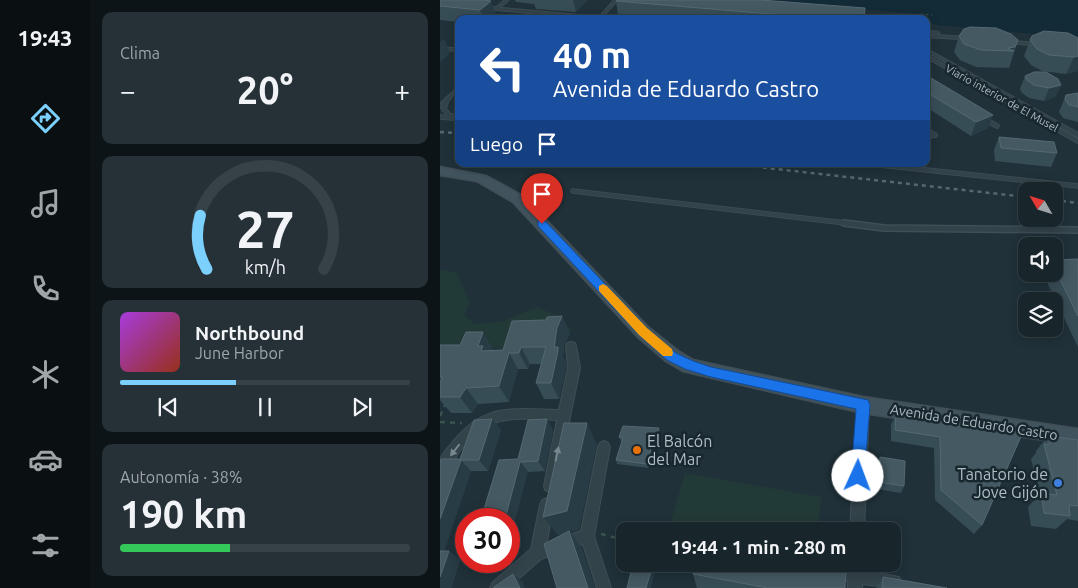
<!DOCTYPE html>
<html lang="es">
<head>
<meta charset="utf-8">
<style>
	body { margin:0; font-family:Ubuntu,sans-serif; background:#253137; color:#f1f3f6; height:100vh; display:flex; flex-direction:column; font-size:19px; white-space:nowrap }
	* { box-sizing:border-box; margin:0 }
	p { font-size:16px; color:#9fa5a9 }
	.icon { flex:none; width:28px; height:28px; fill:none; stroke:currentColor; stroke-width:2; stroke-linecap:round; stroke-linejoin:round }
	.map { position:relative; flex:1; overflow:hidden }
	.sheet { display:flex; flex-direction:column; gap:12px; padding:12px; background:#0d1418; width:350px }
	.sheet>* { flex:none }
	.top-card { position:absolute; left:15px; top:15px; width:475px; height:152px; border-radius:10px; box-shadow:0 2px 12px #0003,0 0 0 1px #364247; background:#1a4fa0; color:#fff; overflow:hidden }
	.needle { width:32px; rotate:309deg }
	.controls { position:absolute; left:578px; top:182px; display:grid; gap:10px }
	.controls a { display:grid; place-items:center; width:45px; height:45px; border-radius:10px; background:#18252b; box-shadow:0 2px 12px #0003,0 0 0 1px #364247; font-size:25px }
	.speed { position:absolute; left:15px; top:508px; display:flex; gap:10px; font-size:25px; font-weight:700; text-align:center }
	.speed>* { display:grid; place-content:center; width:65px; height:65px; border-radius:50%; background:#18252b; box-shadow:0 2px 12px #0003,0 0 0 1px #364247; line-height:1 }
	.speed .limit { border:8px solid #d22; background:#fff; color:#111 }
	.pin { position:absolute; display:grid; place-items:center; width:42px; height:42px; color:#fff; margin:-51px -21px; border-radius:50% 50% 50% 0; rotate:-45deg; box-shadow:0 0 5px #0007 }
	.pin .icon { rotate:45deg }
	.me { position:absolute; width:55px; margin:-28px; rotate:2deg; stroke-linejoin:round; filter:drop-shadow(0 0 4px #0008) }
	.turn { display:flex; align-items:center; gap:18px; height:105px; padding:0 15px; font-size:22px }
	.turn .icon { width:65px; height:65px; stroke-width:2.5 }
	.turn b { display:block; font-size:35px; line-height:42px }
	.then { display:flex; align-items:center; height:48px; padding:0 15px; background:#0003; gap:10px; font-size:19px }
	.big { font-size:38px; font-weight:600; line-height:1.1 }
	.sheet .card { flex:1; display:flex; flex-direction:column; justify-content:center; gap:8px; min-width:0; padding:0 18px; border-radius:10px; background:#253137 }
	.sheet .dial { align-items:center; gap:0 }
	.dial svg { height:130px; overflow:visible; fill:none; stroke:#364247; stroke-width:7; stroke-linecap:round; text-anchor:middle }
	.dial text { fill:#f1f3f6; stroke:none }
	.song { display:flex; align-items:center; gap:15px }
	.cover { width:60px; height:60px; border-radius:8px; background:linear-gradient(135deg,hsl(280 70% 55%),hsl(10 70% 35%)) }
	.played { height:5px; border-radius:2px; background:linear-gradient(90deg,#7cd0fd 40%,#364247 40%) }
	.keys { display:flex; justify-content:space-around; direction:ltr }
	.heat { display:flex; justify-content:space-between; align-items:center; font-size:28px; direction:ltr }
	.charge { height:8px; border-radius:4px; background:linear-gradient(90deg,#34c759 38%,#364247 0) }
	.trip { position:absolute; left:176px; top:522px; width:285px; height:50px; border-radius:10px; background:#18252b; box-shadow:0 2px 12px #0003,0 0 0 1px #364247; font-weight:600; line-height:50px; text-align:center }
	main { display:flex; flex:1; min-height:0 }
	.menu { display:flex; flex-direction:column; width:90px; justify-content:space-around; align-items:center; background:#0a0f11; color:#9fa5a9 }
	.menu .icon { width:35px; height:35px }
	.menu .selected { color:#7cd0fd }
	.menu b { font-size:22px; color:#f1f3f6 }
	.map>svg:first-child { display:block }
</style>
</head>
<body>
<main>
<nav class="menu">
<b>19:43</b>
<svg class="icon selected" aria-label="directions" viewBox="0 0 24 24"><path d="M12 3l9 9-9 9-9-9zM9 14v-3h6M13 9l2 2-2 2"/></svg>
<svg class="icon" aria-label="music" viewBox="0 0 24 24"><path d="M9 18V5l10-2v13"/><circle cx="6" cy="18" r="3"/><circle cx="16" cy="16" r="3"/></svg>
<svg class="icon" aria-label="phone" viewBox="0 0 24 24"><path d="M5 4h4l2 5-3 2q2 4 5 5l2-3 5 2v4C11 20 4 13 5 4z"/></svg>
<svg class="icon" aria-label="climate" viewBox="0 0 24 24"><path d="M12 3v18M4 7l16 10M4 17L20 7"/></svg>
<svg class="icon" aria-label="car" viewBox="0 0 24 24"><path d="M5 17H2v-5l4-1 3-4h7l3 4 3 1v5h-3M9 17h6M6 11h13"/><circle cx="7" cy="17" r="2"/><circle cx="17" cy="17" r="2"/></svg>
<svg class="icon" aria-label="filters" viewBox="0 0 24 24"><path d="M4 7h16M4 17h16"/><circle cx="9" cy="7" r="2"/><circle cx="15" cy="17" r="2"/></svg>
</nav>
<section class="sheet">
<div class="card"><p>Clima</p>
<div class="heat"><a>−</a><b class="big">20°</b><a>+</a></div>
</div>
<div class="card dial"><svg viewBox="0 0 100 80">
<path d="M14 69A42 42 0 1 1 86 69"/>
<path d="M14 69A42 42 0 0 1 10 36" stroke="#7cd0fd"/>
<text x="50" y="56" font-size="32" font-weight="700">27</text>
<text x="50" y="72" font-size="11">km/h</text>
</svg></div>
<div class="card">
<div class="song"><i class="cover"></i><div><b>Northbound</b><p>June Harbor</p></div></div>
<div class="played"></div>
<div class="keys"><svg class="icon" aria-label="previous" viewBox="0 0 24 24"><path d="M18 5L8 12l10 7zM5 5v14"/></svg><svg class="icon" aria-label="pause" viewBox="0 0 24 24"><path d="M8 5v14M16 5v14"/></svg><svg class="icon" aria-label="next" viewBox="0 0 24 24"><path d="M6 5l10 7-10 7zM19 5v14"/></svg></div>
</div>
<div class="card"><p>Autonomía · 38%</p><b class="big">190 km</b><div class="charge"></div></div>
</section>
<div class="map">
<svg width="638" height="588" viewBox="0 0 638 588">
	<rect width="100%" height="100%" fill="#203139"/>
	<g fill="#223a37">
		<path d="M0,270L16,272L30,303L24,315L35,324L61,322L97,307L119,316L132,330L78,335L72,350L33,345L0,358Z"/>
		<path d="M245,473L381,497L378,531H280L231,521Z"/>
	</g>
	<path fill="#132b37" d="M300,0H638V38L496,25L481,17V14Z"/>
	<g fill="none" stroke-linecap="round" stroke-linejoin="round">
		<g stroke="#404e56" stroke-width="4.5">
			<g id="lane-far2">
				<path d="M49,8L168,19"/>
				<path d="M56,9L67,0"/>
				<path d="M160,18L176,0"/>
				<path d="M90,19L96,13"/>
				<path d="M486,32L498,33"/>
				<path d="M486,38L492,36L523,38"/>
				<path d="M571,42L595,44"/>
				<path d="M0,48L19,50"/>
				<path d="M486,50L574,99"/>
				<path d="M486,56L563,99"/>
				<path d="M7,99L19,88"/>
			</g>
		</g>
		<g stroke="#404e56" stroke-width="5.5">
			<g id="lane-far1">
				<path d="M561,98L638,141"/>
				<path d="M571,98L638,135"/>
				<path d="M7,99L4,109L9,115L19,118"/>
				<path d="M0,106L9,98"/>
				<path d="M0,117L13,118"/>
				<path d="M546,120L557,126"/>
				<path d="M486,129L495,135"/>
				<path d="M486,137L495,135"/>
				<path d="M430,164L638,186"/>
				<path d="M133,191L414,224"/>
			</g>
		</g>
		<g stroke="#404e56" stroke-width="8">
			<path id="lane" d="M404,223L444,228L638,230"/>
		</g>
		<g stroke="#404e56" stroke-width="2">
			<g id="street">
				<path d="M131,342L135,343L136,346L140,368L115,490L110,492L105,490L104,486L117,420C72,418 50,413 19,452C14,460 9,473 0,476V459L1,457C39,404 60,408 119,410L128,368L126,346L127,343Z"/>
				<path d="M423,400L427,401L429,405L424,531H410L417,405L419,401Z"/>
				<path d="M164,441L168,443L170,447L154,536L171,588H157L143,544L124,551L119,549L117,544L119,539L141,531L158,447L160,443Z"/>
				<path d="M107,498L112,500L114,505L106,545L108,546L110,551L108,556L101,559L68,588H50L52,583L91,549L100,505L102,500Z"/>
				<path d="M409,564H423V570L459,577L461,582L457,588L422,584V588H408V581L389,577L387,572L389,567L394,565L409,567Z"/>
			</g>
		</g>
		<g stroke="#404e56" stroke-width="3">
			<path id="secondary" d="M0,167L46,176L83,196L209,328L238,351L253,360L423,397L638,429V445L423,413L243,371L226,361L197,336L73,202L37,181L0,175Z"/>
		</g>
		<path stroke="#3a534e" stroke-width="1" stroke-dasharray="2.5 2.5" stroke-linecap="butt" d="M481,14L492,15"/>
		<g stroke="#3a534e" stroke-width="2.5" stroke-dasharray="5 5" stroke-linecap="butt">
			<path d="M0,416L5,405"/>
			<path d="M0,422L22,423"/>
			<path d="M161,534L185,540"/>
		</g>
		<use href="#lane-far2" stroke="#33434a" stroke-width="3"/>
		<use href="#lane-far1" stroke="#33434a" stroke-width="4"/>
		<use href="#lane" stroke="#33434a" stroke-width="5"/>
		<use href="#street" fill="#33434a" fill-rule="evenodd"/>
		<use href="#secondary" fill="#41535d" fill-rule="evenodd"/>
		<g stroke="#556871" stroke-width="2.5" stroke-dasharray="4 4" stroke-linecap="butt">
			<path d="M0,132L19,133"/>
			<path d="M291,164L586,197"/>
			<path d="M614,200L638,203"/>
		</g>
	</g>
	<g fill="#374d56">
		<path d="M0,0H44L56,15L51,19H19V22L0,20Z"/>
		<path d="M75,0H147L136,12L96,9L94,4L76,2Z"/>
		<path d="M176,1L424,19H222L178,15Z"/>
		<path d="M519,36L578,40L569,68L536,67L520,60L514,52Z"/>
		<path d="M638,38V71L626,74L602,71L591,65L584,56L590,40Z"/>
		<path d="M486,75L548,128L531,136L486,107Z"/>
		<path d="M585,76L621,85L615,97L604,101L589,98L582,93L580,89Z"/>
		<path d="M638,93V122L623,118L619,112L626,95Z"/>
		<path d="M559,137L617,153L611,167L555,161L554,150Z"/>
		<path d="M638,259V347L603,274H614V260Z"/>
		<path d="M130,333L124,345L123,357L126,363V368L119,399H104L96,383L101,364H90L88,369H78L69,402L38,404L32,413H11L0,400V345L53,349V351L63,350Z"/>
		<path d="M456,414L583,432L542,525L534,534L495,500L494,448L451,441V425Z"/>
		<path d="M52,419L61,430L48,471H31L4,551H9L20,560L11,588H0V462L20,459Z"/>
		<path d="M113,430L105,471L88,472L78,459Z"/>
		<path d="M220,432L216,445H215L208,468L177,464L176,460L182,441H181L179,437Z"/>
		<path d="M608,436L638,440V521L627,519L616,529L591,526L588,507L600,494L591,459L596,453V451Z"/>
		<path d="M440,457L464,486L461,493L436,489L437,465Z"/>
		<path d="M34,561H64L63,565H39Z"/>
		<path d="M253,574L405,588H257Z"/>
		<path d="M443,577L507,588H436Z"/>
	</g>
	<g fill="#283c46">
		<path d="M133,0H147L136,12Z"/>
		<path d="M51,1L56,15L51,19H43L40,10Z"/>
		<path d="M4,39L10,53L0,62V42Z"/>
		<path d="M575,47L574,51L568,48Z"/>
		<path d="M638,56V71L626,74L634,57Z"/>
		<path d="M621,85L615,97L604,101L609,88Z"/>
		<path d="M553,115L548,128L531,136L536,122Z"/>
		<path d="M122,316L130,333L124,345L123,357L126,363V368L119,399L111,383L117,328Z"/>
		<path d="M43,332L53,349L50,357L51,368L38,346Z"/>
		<path d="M81,347L90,364L88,369L79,353Z"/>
		<path d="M69,353L78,369L69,402L59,386Z"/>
		<path d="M26,388L38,404L32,413L20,397Z"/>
		<path d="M52,419L61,430L48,471L39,460Z"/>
		<path d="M107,419L113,430L105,471L98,461Z"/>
		<path d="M147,423L157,445L139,530L130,532L142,548L155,588H148L129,532L118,535L103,517Z"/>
		<path d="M219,428L220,432L216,445L215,442Z"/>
		<path d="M213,441L215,445L208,468L207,464Z"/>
		<path d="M21,460L31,471L1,560H0V519Z"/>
		<path d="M80,462L88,472L69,543V519H65Z"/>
		<path d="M9,551L20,560L11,588H0V577Z"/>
		<path d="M59,561H64L63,565Z"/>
		<path d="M213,564H215L216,566L211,588H206Z"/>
		<path d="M73,574L83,582L85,588H80Z"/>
	</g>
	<g fill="#445962" stroke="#546972">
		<path d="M0,0H44L51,1L40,10L0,6Z"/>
		<path d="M177,0H321L425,8L424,19H379V18L176,1Z"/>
		<path d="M125,17L131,19H114Z"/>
		<path d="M530,27L556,28L571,34L578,40L575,47L568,48L574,51L541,50L524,44L519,36L524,29Z"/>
		<path d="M604,31L628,33L638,38V56L634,57L609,55L597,49L590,40L592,36Z"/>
		<path d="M594,72H606L618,79L621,85L609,88L594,85L587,80L585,76Z"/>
		<path d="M486,75L553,115L536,122L486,92Z"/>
		<path d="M638,93V107L629,105L625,99L626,95Z"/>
		<path d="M559,137L614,142L617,153L561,148Z"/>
		<path d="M638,259V316L614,267V260Z"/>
		<path d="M122,316L117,328L114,347H118V351L111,383H96L106,347H81L79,353H69L59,386L26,388L20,397H0V383L3,377H0V345H20L26,332H43L38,346H43L41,351L63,350L72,321L106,320L107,317Z"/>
		<path d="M456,414L583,432L542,525L501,490L500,437L455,430Z"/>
		<path d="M52,419L39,460H21L0,519V462L1,459H20L34,420Z"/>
		<path d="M107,419L98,461L80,462L65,519H41L59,460L78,459L88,420Z"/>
		<path d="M124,423H147L127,511L103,517Z"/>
		<path d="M183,426L219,428L215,442L213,441L207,464L176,460L183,438L179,437Z"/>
		<path d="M608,436L638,440V506L629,505L630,516L604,513L601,493L617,495L604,444H610Z"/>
		<path d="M440,457L465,461L464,486L439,482Z"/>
		<path d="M129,531L148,588H117L104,544Z"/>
		<path d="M0,551H9L0,577Z"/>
		<path d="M193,564H213L206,588H187Z"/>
		<path d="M255,564H369L406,570L405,588H328L253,574Z"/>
		<path d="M73,574L80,588H53Z"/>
		<path d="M443,577L507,588H442Z"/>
	</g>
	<defs><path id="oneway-solid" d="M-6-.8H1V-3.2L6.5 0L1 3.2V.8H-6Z" transform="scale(1.25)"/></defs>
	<g fill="#77878e">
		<use href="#oneway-solid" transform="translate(15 450) rotate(128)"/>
		<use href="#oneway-solid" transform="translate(117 454) rotate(-78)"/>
	</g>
	<path fill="#1a73e8" stroke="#114b97" d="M102,220L105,221L207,328L236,353L253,361L271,367L428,400L430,405L424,481L418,483L413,481L411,476L416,409L271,377L245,369L227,360L199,335L98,226V221Z"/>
	<path fill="#f59e0b" d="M163,284L167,286L207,328L232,349L233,353L232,356H223L199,335L159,291V286Z"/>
	<circle fill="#e8710a" stroke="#19272e" stroke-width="2" cx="197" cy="450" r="5"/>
	<circle fill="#3f7fe0" stroke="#19272e" stroke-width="2" cx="618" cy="483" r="5"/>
	<g text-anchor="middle" stroke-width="5" stroke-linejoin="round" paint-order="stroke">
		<g font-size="11" fill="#aebec6" stroke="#19272e">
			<text transform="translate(562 98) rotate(29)" y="4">Viario interior de El Musel</text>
		</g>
		<g font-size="14" fill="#aebec6" stroke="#19272e">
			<text transform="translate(534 422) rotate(9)" y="5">Avenida de Eduardo Castro</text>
		</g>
		<g font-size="16" fill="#aebec6" stroke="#19272e" text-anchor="start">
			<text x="207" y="447">El Balcón<tspan x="207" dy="18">del Mar</tspan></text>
			<text x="608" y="480" text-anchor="end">Tanatorio de<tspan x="608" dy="18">Jove Gijón</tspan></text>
		</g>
	</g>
</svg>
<div class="controls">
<a><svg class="needle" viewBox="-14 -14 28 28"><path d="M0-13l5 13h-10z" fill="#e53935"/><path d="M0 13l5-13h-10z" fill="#9fa5a9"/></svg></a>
<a><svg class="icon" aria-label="sound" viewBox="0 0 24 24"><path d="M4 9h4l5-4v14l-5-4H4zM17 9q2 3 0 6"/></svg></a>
<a><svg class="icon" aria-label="layers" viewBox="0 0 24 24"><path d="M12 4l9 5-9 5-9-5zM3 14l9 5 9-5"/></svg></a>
</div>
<div class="speed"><div class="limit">30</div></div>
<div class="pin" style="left:102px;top:224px;background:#d93025"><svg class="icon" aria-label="arrive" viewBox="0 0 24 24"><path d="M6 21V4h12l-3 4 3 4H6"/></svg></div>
<svg class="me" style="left:418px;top:476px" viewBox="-20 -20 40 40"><circle r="19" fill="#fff"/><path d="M0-13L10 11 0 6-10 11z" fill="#1a73e8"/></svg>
<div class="trip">19:44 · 1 min · 280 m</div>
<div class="top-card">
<div class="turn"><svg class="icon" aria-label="left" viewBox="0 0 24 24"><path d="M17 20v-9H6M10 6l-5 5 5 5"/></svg><div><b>40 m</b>Avenida de Eduardo Castro</div></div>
<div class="then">Luego<svg class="icon" aria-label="arrive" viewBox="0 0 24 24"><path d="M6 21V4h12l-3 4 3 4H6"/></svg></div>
</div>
</div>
</main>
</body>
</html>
